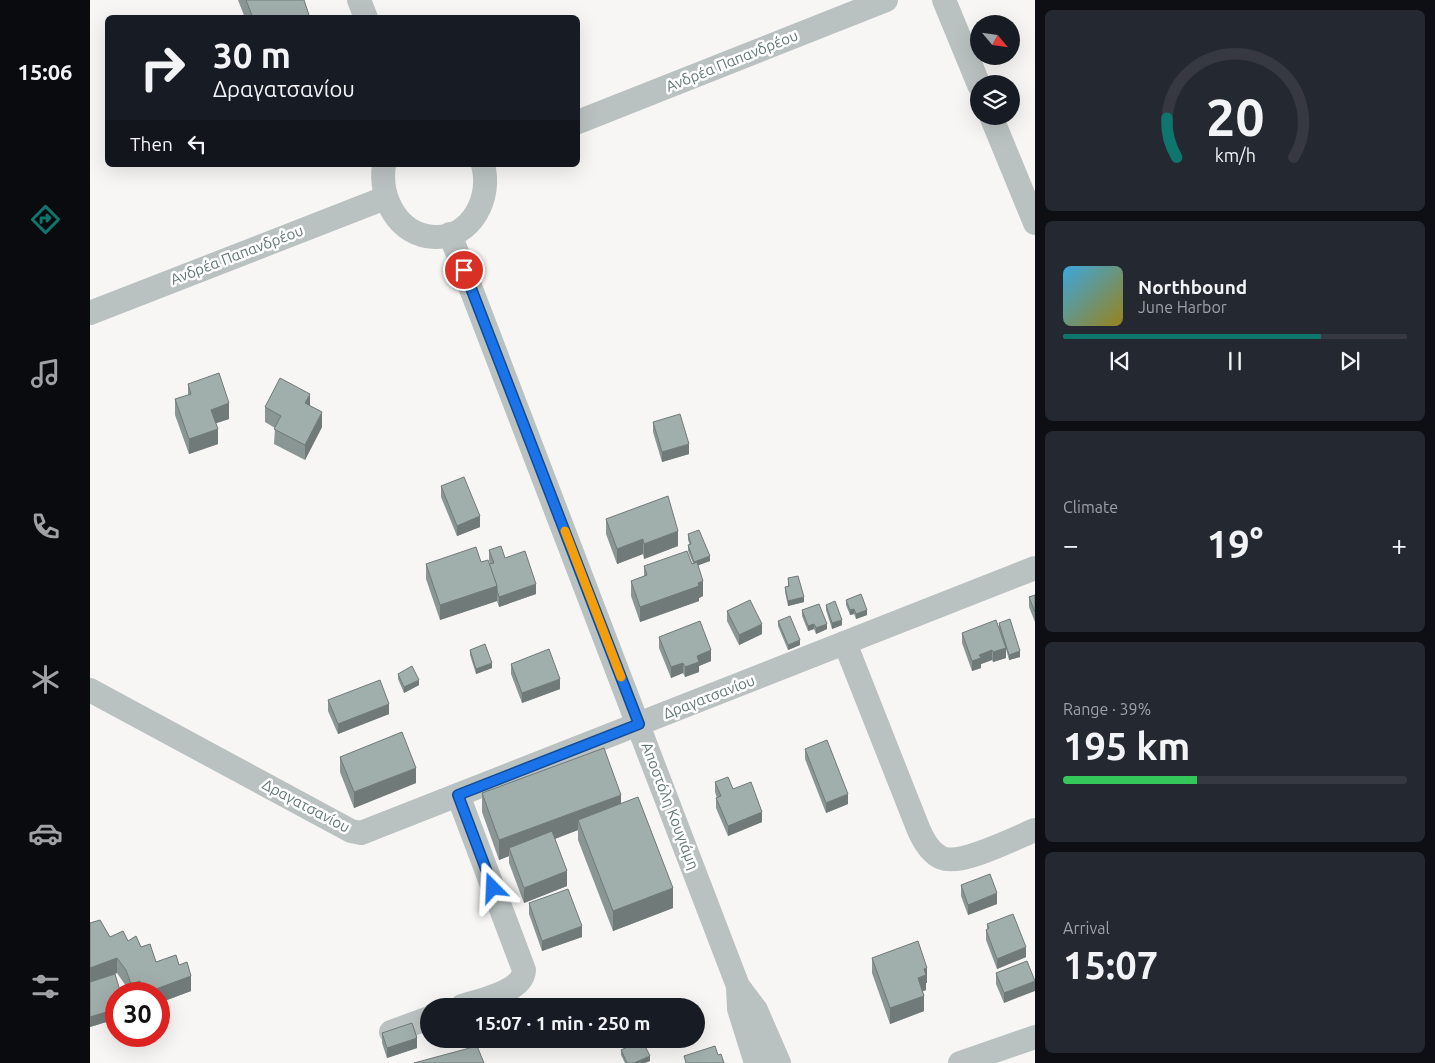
<!DOCTYPE html>
<html lang="en">
<head>
<meta charset="utf-8">
<style>
	body { margin:0; font-family:Ubuntu,sans-serif; background:#242831; color:#f1f3f6; height:100vh; display:flex; flex-direction:column; font-size:19px; white-space:nowrap }
	* { box-sizing:border-box; margin:0 }
	p { font-size:16px; color:#9ea1a6 }
	.icon { flex:none; width:28px; height:28px; fill:none; stroke:currentColor; stroke-width:2; stroke-linecap:round; stroke-linejoin:round }
	.map { position:relative; flex:1; overflow:hidden }
	.sheet { display:flex; flex-direction:column; gap:10px; padding:10px; background:#0d0f14; width:400px }
	.sheet>* { flex:none }
	.guide { position:absolute; left:15px; top:15px; width:475px; height:152px; border-radius:8px; box-shadow:0 5px 20px #0002; background:#171b24; color:#f1f3f6; overflow:hidden }
	.needle { width:32px; rotate:119deg }
	.controls { position:absolute; left:880px; top:15px; display:grid; gap:10px }
	.controls a { display:grid; place-items:center; width:50px; height:50px; border-radius:50%; background:#171b24; box-shadow:0 5px 20px #0002; font-size:25px }
	.speed { position:absolute; left:15px; top:982px; display:flex; gap:10px; font-size:25px; font-weight:700; text-align:center }
	.speed>* { display:grid; place-content:center; width:65px; height:65px; border-radius:50%; background:#171b24; box-shadow:0 5px 20px #0002; line-height:1 }
	.speed .limit { border:8px solid #d22; background:#fff; color:#111 }
	.pin { position:absolute; display:grid; place-items:center; width:42px; height:42px; color:#fff; margin:-21px; border:2px solid #fff; border-radius:50%; box-shadow:0 1px 5px #0007 }
	.me { position:absolute; width:55px; margin:-28px; rotate:339deg; stroke-linejoin:round; filter:drop-shadow(0 0 4px #0008) }
	.turn { display:flex; align-items:center; gap:18px; height:105px; padding:0 25px; font-size:22px }
	.turn .icon { width:65px; height:65px; stroke-width:2.5 }
	.turn b { display:block; font-size:35px; line-height:42px }
	.then { display:flex; align-items:center; height:48px; padding:0 25px; background:#0003; gap:10px; font-size:19px }
	.big { font-size:38px; font-weight:700; line-height:1.1 }
	.sheet .card { flex:1; display:flex; flex-direction:column; justify-content:center; gap:8px; min-width:0; padding:0 18px; border-radius:8px; background:#242831 }
	.sheet .dial { align-items:center; gap:0 }
	.dial svg { height:130px; overflow:visible; fill:none; stroke:#363941; stroke-width:7; stroke-linecap:round; text-anchor:middle }
	.dial text { fill:#f1f3f6; stroke:none }
	.song { display:flex; align-items:center; gap:15px }
	.cover { width:60px; height:60px; border-radius:8px; background:linear-gradient(135deg,hsl(200 70% 55%),hsl(50 70% 35%)) }
	.played { height:5px; border-radius:2px; background:linear-gradient(90deg,#0f766e 75%,#363941 75%) }
	.keys { display:flex; justify-content:space-around; direction:ltr }
	.heat { display:flex; justify-content:space-between; align-items:center; font-size:28px; direction:ltr }
	.charge { height:8px; border-radius:4px; background:linear-gradient(90deg,#34c759 39%,#363941 0) }
	.trip { position:absolute; left:330px; top:998px; width:285px; height:50px; border-radius:25px; background:#171b24; box-shadow:0 5px 20px #0002; font-weight:700; line-height:50px; text-align:center }
	main { display:flex; flex:1; min-height:0 }
	.menu { display:flex; flex-direction:column; width:90px; justify-content:space-around; align-items:center; background:#090b0e; color:#9ea1a6 }
	.menu .icon { width:35px; height:35px }
	.menu .current { color:#0f766e }
	.menu b { font-size:22px; color:#f1f3f6 }
	.map>svg:first-child { display:block }
</style>
</head>
<body>
<main>
<nav class="menu">
<b>15:06</b>
<svg class="icon current" aria-label="directions" viewBox="0 0 24 24"><path d="M12 3l9 9-9 9-9-9zM9 14v-3h6M13 9l2 2-2 2"/></svg>
<svg class="icon" aria-label="music" viewBox="0 0 24 24"><path d="M9 18V5l10-2v13"/><circle cx="6" cy="18" r="3"/><circle cx="16" cy="16" r="3"/></svg>
<svg class="icon" aria-label="phone" viewBox="0 0 24 24"><path d="M5 4h4l2 5-3 2q2 4 5 5l2-3 5 2v4C11 20 4 13 5 4z"/></svg>
<svg class="icon" aria-label="climate" viewBox="0 0 24 24"><path d="M12 3v18M4 7l16 10M4 17L20 7"/></svg>
<svg class="icon" aria-label="car" viewBox="0 0 24 24"><path d="M5 17H2v-5l4-1 3-4h7l3 4 3 1v5h-3M9 17h6M6 11h13"/><circle cx="7" cy="17" r="2"/><circle cx="17" cy="17" r="2"/></svg>
<svg class="icon" aria-label="filters" viewBox="0 0 24 24"><path d="M4 7h16M4 17h16"/><circle cx="9" cy="7" r="2"/><circle cx="15" cy="17" r="2"/></svg>
</nav>
<div class="map">
<svg width="945" height="1063" viewBox="0 0 945 1063">
	<rect width="100%" height="100%" fill="#f8f6f5"/>
	<g fill="none" stroke-linecap="round" stroke-linejoin="round">
		<g stroke="#bac2c1" stroke-width="24">
			<path d="M269,0L276,18"/>
			<path d="M854,0L889,85"/>
			<path d="M901,116L945,223"/>
			<path d="M488,122L796,0"/>
			<path d="M294,165C289,198 308,236 345,237C382,238 402,197 393,165"/>
			<path d="M360,234L648,986L666,1010L689,1063"/>
			<path d="M0,313L295,198"/>
			<path d="M755,643L828,828C833,840 840,853 852,858C871,866 925,838 945,830"/>
			<path d="M0,690L261,831L271,833L945,568"/>
			<path d="M368,795L434,970C433,992 390,1000 372,1006"/>
			<path d="M648,988L649,1009L666,1063"/>
			<path d="M301,1032L339,1018"/>
			<path d="M870,1063L945,1037"/>
		</g>
	</g>
	<g fill="#8a9694">
		<path d="M148,0H214L220,18H155Z"/>
		<path d="M98,384L139,419L126,423L128,444L99,454L85,415V399L98,395Z"/>
		<path d="M175,407L232,427L215,460L184,444L185,428L175,422Z"/>
		<path d="M563,422L599,454L572,462L563,432Z"/>
		<path d="M351,486L390,527L367,536L351,497Z"/>
		<path d="M516,519L588,546L554,559L553,554L527,564L516,534Z"/>
		<path d="M598,534L620,561L608,565L613,596L609,598V601L550,622L541,596V581L554,576V566L603,563L598,551V545H600L598,540Z"/>
		<path d="M399,550L415,558L446,594L409,607L407,601L350,620L336,579V564L391,562L399,564H400L399,560Z"/>
		<path d="M698,578L714,602L698,606L695,592V587L698,586Z"/>
		<path d="M945,595V622L939,607V597Z"/>
		<path d="M756,600L777,615L766,619L764,614L760,615L756,605Z"/>
		<path d="M736,605L752,625L742,629L736,610Z"/>
		<path d="M712,610L737,629L726,634L724,629L718,631L712,616Z"/>
		<path d="M637,611L672,634L649,645L637,621Z"/>
		<path d="M688,621L710,645L698,650L688,626Z"/>
		<path d="M909,623L930,657L919,660L916,649V658L903,662L902,660L891,664V668L882,671L872,643V633L912,637L909,628Z"/>
		<path d="M569,637L621,661L609,666V672L595,677L593,673L581,678L569,648Z"/>
		<path d="M380,650L402,668L386,674L380,655Z"/>
		<path d="M421,664L470,689L432,703L421,674Z"/>
		<path d="M308,674L329,685L314,693L308,679Z"/>
		<path d="M238,700L299,714L248,734L238,711Z"/>
		<path d="M715,749L758,804L736,813L715,759Z"/>
		<path d="M250,757L326,783L264,808L250,772Z"/>
		<path d="M625,782L643,789L672,822L638,836L626,808V798H627L625,792Z"/>
		<path d="M392,793L531,804L583,908L523,931L488,840V830L465,839L477,886L434,903L419,863V856L409,860L392,812Z"/>
		<path d="M871,885L907,904L878,915L871,896Z"/>
		<path d="M439,903L492,937L452,951L439,914Z"/>
		<path d="M10,920L20,937L33,931L38,941L46,936L51,947L60,944L66,962L86,955L89,965L97,962L101,976V991L69,1003V994H39L36,986L27,973L19,976L25,974L31,994H26V1019L0,1027V923Z"/>
		<path d="M897,924L936,957L907,969L896,940V930L897,929Z"/>
		<path d="M782,958L837,983H836V990L833,991L834,1011L800,1024L782,973Z"/>
		<path d="M937,961L914,1003L906,984V973Z"/>
		<path d="M336,1017L339,1024V1035L336,1027Z"/>
		<path d="M292,1033L327,1048L297,1058L292,1043Z"/>
		<path d="M531,1050L560,1061L555,1063H535L531,1055Z"/>
	</g>
	<g fill="#707a78">
		<path d="M220,394V409L215,403Z"/>
		<path d="M139,403V419L121,425V410Z"/>
		<path d="M232,412V427L215,460V445Z"/>
		<path d="M128,429V444L99,454V439Z"/>
		<path d="M599,444V454L572,462V452Z"/>
		<path d="M390,516V527L367,536V526Z"/>
		<path d="M588,531V546L554,559V544Z"/>
		<path d="M553,539V554L527,564V549Z"/>
		<path d="M620,556V561L604,567V562Z"/>
		<path d="M613,581V596L609,598V601L550,622V607Z"/>
		<path d="M446,584V594L409,607V597Z"/>
		<path d="M407,586V601L350,620V605Z"/>
		<path d="M714,597V602L698,606V601Z"/>
		<path d="M764,609V614L760,615V610Z"/>
		<path d="M777,610V615L766,619V614Z"/>
		<path d="M752,620V625L742,629V623Z"/>
		<path d="M672,624V634L649,645V635Z"/>
		<path d="M724,624V629L718,631V626Z"/>
		<path d="M737,624V629L726,634V628Z"/>
		<path d="M710,640V645L698,650V645Z"/>
		<path d="M916,648V658L903,662V652Z"/>
		<path d="M621,650V661L609,666V672L595,677V667L607,656Z"/>
		<path d="M902,650V660L891,664V668L882,671V661L889,655Z"/>
		<path d="M930,651V657L919,660V655Z"/>
		<path d="M402,663V668L386,674V669Z"/>
		<path d="M593,663V673L581,678V667Z"/>
		<path d="M470,679V689L432,703V693Z"/>
		<path d="M329,680V685L314,693V687Z"/>
		<path d="M299,704V714L248,734V724Z"/>
		<path d="M326,768V783L264,808V792Z"/>
		<path d="M758,794V804L736,813V803Z"/>
		<path d="M531,795V814L488,820V830L422,855L419,848V856L409,860V840Z"/>
		<path d="M672,812V822L638,836V826Z"/>
		<path d="M477,871V886L434,903V888Z"/>
		<path d="M583,888V908L523,931V911Z"/>
		<path d="M907,893V904L878,915V905Z"/>
		<path d="M492,926V937L452,951V941Z"/>
		<path d="M936,947V957L907,969V959Z"/>
		<path d="M27,958V973L0,983V968Z"/>
		<path d="M837,968V983H836V990L828,993V978L834,969Z"/>
		<path d="M101,976V991L69,1003V994H55V993Z"/>
		<path d="M50,981V994H41V984Z"/>
		<path d="M945,981V991L914,1003V993Z"/>
		<path d="M834,996V1011L800,1024V1008Z"/>
		<path d="M26,1009V1019L0,1027V1017Z"/>
		<path d="M327,1038V1048L297,1058V1048Z"/>
		<path d="M342,1039H356L342,1044Z"/>
		<path d="M560,1056V1061L555,1063H544Z"/>
	</g>
	<g fill="#a0aeac" stroke="#707a78">
		<path d="M156,0H214L220,18H163Z"/>
		<path d="M129,373L139,403L121,410L128,429L99,439L85,399L101,394L98,384Z"/>
		<path d="M190,378L220,394L215,403L232,412L215,445L184,429L191,416L175,407Z"/>
		<path d="M590,414L599,444L572,452L563,422Z"/>
		<path d="M374,477L390,516L367,526L351,486Z"/>
		<path d="M578,496L588,531L554,544L553,539L527,549L516,519Z"/>
		<path d="M609,530L620,556L604,562L598,545L601,544L598,534Z"/>
		<path d="M411,546L415,558L435,551L446,584L409,597L407,590V586L399,564L404,563L399,550Z"/>
		<path d="M386,547L391,562L398,560L407,586L350,605L336,564Z"/>
		<path d="M597,551L602,564L607,562L613,581L608,583L609,586L550,607L541,581L557,575L554,566Z"/>
		<path d="M708,576L714,597L698,601L695,587L699,586L698,578Z"/>
		<path d="M771,594L777,610L766,614L764,609L760,610L756,600Z"/>
		<path d="M945,595V612L939,597Z"/>
		<path d="M660,600L672,624L649,635L637,611Z"/>
		<path d="M745,601L752,620L742,623L736,605Z"/>
		<path d="M729,604L737,624L726,628L724,624L718,626L712,610Z"/>
		<path d="M700,616L710,640L698,645L688,621Z"/>
		<path d="M920,619L930,651L919,655L909,623Z"/>
		<path d="M906,620L916,648L903,652L902,650L889,655L891,658L882,661L872,633Z"/>
		<path d="M610,621L621,650L607,656L609,662L595,667L593,663L581,667L569,637Z"/>
		<path d="M395,644L402,663L386,669L380,650Z"/>
		<path d="M459,649L470,679L432,693L421,664Z"/>
		<path d="M322,666L329,680L314,687L308,674Z"/>
		<path d="M290,680L299,704L248,724L238,700Z"/>
		<path d="M312,732L326,768L264,792L250,757Z"/>
		<path d="M737,740L758,794L736,803L715,749Z"/>
		<path d="M514,748L531,795L409,840L392,793Z"/>
		<path d="M638,777L643,789L661,782L672,812L638,826L626,798L631,796L625,782Z"/>
		<path d="M548,797L583,888L523,911L488,820Z"/>
		<path d="M462,831L477,871L434,888L419,848Z"/>
		<path d="M900,874L907,893L878,905L871,885Z"/>
		<path d="M478,889L492,926L452,941L439,903Z"/>
		<path d="M923,914L936,947L907,959L896,930L899,928L897,924Z"/>
		<path d="M10,920L20,937L33,931L38,941L46,936L51,947L60,944L66,962L86,955L89,965L97,962L101,976L55,993L50,981L41,984L36,970L27,958L0,968V923Z"/>
		<path d="M828,941L837,968L834,969L836,975L828,978L834,996L800,1008L782,958Z"/>
		<path d="M937,961L945,981L914,993L906,973Z"/>
		<path d="M25,974L31,994H26V1009L0,1017V982Z"/>
		<path d="M339,1016V1024L336,1017Z"/>
		<path d="M322,1023L327,1038L297,1048L292,1033Z"/>
		<path d="M552,1040L560,1056L544,1063H537L531,1050Z"/>
		<path d="M387,1046L394,1063H324Z"/>
		<path d="M625,1046L628,1055L631,1054L634,1063H596L594,1056Z"/>
	</g>
	<g fill="none" stroke-linecap="round" stroke-linejoin="round">
		<g stroke="#114b97" stroke-width="12">
			<path id="route" d="M374,270L549,724L368,795L403,888"/>
		</g>
		<use href="#route" stroke="#1a73e8" stroke-width="9"/>
		<path stroke="#f59e0b" stroke-width="9" d="M475,531L531,677"/>
	</g>
	<g text-anchor="middle" stroke-width="5" stroke-linejoin="round" paint-order="stroke">
		<g font-size="15" fill="#617875" stroke="#fff">
			<text transform="translate(642 61) rotate(-22)" y="5">Ανδρέα Παπανδρέου</text>
			<text transform="translate(147 255) rotate(-21)" y="5">Ανδρέα Παπανδρέου</text>
			<text transform="translate(619 697) rotate(-21)" y="5">Δραγατσανίου</text>
			<text transform="translate(216 806) rotate(28)" y="5">Δραγατσανίου</text>
			<text transform="translate(580 806) rotate(69)" y="5">Αποστόλη Κουγιάμη</text>
		</g>
	</g>
</svg>
<div class="controls">
<a><svg class="needle" viewBox="-14 -14 28 28"><path d="M0-13l5 13h-10z" fill="#e53935"/><path d="M0 13l5-13h-10z" fill="#9ea1a6"/></svg></a>
<a><svg class="icon" aria-label="layers" viewBox="0 0 24 24"><path d="M12 4l9 5-9 5-9-5zM3 14l9 5 9-5"/></svg></a>
</div>
<div class="speed"><div class="limit">30</div></div>
<div class="pin" style="left:374px;top:270px;background:#d93025"><svg class="icon" aria-label="arrive" viewBox="0 0 24 24"><path d="M6 21V4h12l-3 4 3 4H6"/></svg></div>
<svg class="me" style="left:403px;top:888px" viewBox="-20 -20 40 40"><path d="M0-17L14 15 0 8-14 15z" fill="#1a73e8" stroke="#fff" stroke-width="4"/></svg>
<div class="trip">15:07 · 1 min · 250 m</div>
<div class="guide">
<div class="turn"><svg class="icon" aria-label="right" viewBox="0 0 24 24"><path d="M7 20v-9h11M14 6l5 5-5 5"/></svg><div><b>30 m</b>Δραγατσανίου</div></div>
<div class="then">Then<svg class="icon" aria-label="left" viewBox="0 0 24 24"><path d="M17 20v-9H6M10 6l-5 5 5 5"/></svg></div>
</div>
</div>
<section class="sheet">
<div class="card dial"><svg viewBox="0 0 100 80">
<path d="M14 69A42 42 0 1 1 86 69"/>
<path d="M14 69A42 42 0 0 1 8 45" stroke="#0f766e"/>
<text x="50" y="56" font-size="32" font-weight="700">20</text>
<text x="50" y="72" font-size="11">km/h</text>
</svg></div>
<div class="card">
<div class="song"><i class="cover"></i><div><b>Northbound</b><p>June Harbor</p></div></div>
<div class="played"></div>
<div class="keys"><svg class="icon" aria-label="previous" viewBox="0 0 24 24"><path d="M18 5L8 12l10 7zM5 5v14"/></svg><svg class="icon" aria-label="pause" viewBox="0 0 24 24"><path d="M8 5v14M16 5v14"/></svg><svg class="icon" aria-label="next" viewBox="0 0 24 24"><path d="M6 5l10 7-10 7zM19 5v14"/></svg></div>
</div>
<div class="card"><p>Climate</p>
<div class="heat"><a>−</a><b class="big">19°</b><a>+</a></div>
</div>
<div class="card"><p>Range · 39%</p><b class="big">195 km</b><div class="charge"></div></div>
<div class="card"><p>Arrival</p><b class="big">15:07</b></div>
</section>
</main>
</body>
</html>
